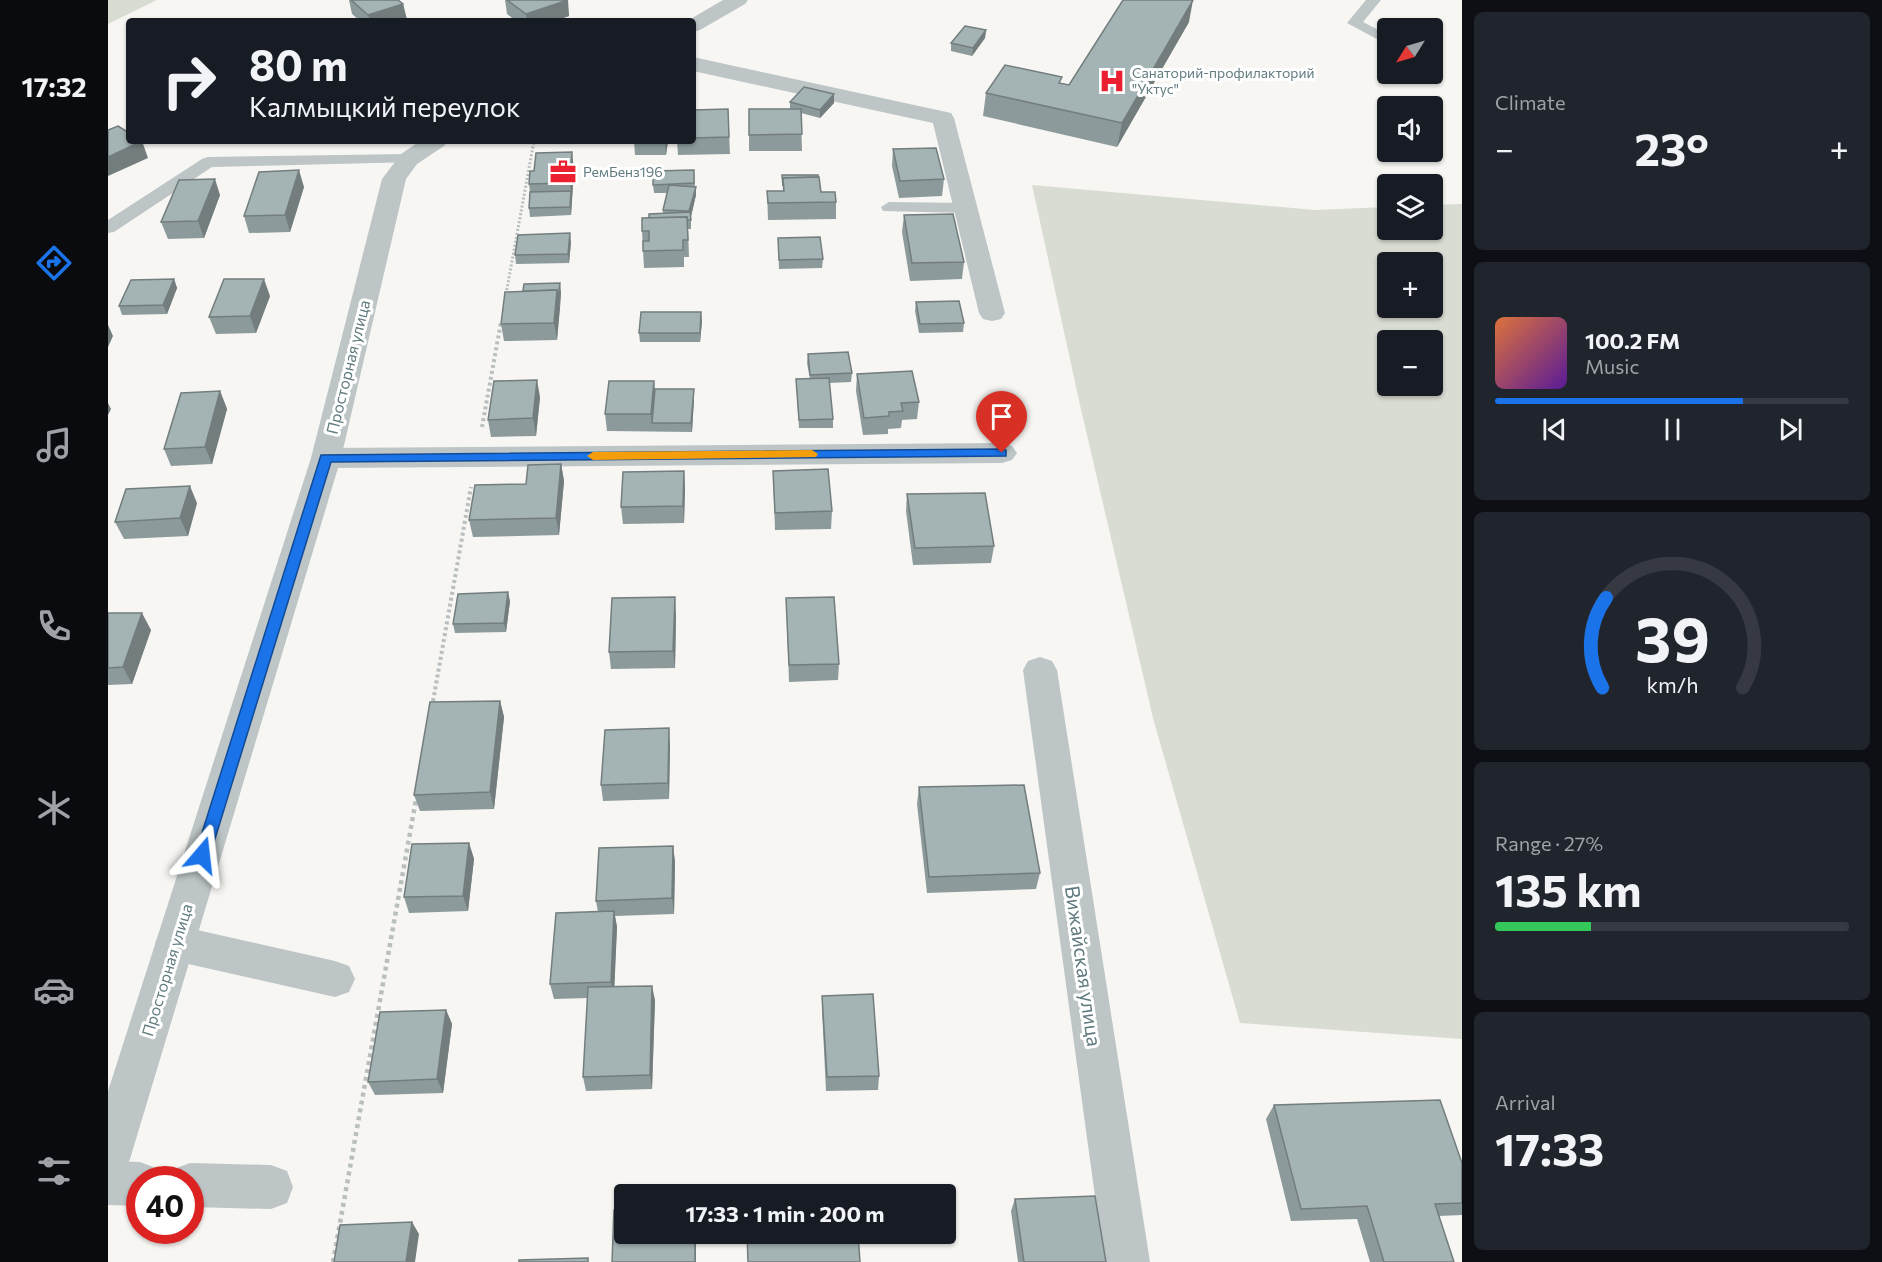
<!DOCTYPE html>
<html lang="en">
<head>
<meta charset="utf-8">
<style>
	body { margin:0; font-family:Commissioner,sans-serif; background:#20242c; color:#f1f3f6; height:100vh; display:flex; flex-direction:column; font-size:22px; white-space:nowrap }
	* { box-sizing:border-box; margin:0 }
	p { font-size:20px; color:#9ea1a6 }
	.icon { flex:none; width:33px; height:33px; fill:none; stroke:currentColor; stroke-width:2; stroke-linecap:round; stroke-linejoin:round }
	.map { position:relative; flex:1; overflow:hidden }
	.side { display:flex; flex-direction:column; gap:12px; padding:12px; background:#0d0f14; width:420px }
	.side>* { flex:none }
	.banner { position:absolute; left:18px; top:18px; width:570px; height:126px; border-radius:6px; box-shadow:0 2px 4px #0004; background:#171b24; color:#f1f3f6; overflow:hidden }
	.needle { width:39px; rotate:233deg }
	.fabs { position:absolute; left:1269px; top:18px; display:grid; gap:12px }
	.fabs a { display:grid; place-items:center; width:66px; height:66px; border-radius:6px; background:#171b24; box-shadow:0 2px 4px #0004; font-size:30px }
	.speed { position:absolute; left:18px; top:1166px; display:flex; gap:12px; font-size:30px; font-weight:700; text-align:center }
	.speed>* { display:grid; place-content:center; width:78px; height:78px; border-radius:50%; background:#171b24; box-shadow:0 2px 4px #0004; line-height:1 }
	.speed .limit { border:9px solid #d22; background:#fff; color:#111 }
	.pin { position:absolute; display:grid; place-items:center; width:51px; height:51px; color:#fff; margin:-62px -26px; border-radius:50% 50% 50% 0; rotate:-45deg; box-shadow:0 0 6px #0007 }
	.pin .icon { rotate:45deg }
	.me { position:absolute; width:66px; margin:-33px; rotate:17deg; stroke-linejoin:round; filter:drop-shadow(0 0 4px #0008) }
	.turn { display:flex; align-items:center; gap:21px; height:126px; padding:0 24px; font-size:27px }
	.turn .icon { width:78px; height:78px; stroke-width:2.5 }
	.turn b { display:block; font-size:42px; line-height:51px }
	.big { font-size:45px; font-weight:700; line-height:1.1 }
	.side .widget { flex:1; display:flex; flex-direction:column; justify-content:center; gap:9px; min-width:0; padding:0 21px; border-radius:9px; background:#20242c }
	.side .dial { align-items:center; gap:0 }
	.dial svg { height:156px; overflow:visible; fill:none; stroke:#363941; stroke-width:7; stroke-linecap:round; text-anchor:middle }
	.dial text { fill:#f1f3f6; stroke:none }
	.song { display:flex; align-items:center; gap:18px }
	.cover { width:72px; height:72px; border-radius:9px; background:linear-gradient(135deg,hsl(20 70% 55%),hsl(270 70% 35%)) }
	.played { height:6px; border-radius:3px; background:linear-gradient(90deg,#1a73e8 70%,#363941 70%) }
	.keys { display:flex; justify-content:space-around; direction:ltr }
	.heat { display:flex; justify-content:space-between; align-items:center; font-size:33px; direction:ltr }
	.charge { height:9px; border-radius:4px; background:linear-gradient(90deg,#34c759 27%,#363941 0) }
	.trip { position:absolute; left:506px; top:1184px; width:342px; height:60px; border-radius:6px; background:#171b24; box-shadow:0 2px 4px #0004; font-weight:700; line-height:60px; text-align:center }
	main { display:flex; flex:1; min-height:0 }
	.tabs { display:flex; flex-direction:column; width:108px; justify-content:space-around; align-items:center; background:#090b0e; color:#9ea1a6 }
	.tabs .icon { width:42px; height:42px }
	.tabs .current { color:#1a73e8 }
	.tabs b { font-size:27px; color:#f1f3f6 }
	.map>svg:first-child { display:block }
</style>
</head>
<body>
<main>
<nav class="tabs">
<b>17:32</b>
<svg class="icon current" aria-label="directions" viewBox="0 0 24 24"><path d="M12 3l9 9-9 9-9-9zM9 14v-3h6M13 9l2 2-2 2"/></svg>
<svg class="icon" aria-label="music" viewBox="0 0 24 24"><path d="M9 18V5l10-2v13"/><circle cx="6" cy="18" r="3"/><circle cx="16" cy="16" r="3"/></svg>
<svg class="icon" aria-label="phone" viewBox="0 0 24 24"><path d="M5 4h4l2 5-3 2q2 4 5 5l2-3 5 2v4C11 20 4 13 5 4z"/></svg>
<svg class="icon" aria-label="climate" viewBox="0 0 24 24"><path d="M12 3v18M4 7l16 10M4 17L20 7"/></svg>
<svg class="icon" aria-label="car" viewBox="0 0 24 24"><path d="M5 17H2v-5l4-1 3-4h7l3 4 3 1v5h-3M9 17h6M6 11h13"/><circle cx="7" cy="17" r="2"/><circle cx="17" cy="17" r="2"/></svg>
<svg class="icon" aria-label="filters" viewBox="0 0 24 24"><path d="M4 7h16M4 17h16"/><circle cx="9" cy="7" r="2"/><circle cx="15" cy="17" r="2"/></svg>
</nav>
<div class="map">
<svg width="1354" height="1262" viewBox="0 0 1354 1262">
	<rect width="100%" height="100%" fill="#f7f6f3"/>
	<g fill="#d9dcd2" fill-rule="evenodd">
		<path d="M0,0H49L0,24Z"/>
		<path d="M924,185L1207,210L1279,207L1280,230H1324L1325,205L1354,204V1039L1132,1023L1045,718L972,405ZM1280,262H1324V308H1280ZM1280,340H1324V386H1280Z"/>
	</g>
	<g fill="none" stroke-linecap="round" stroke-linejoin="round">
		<path stroke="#b9bebf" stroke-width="3" stroke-dasharray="2 2" stroke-linecap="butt" d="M398,294L426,141"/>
		<g stroke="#b9bebf" stroke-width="4" stroke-dasharray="3 3" stroke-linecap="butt">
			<path d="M374,427L393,322"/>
			<path d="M324,707L363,487"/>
		</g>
		<path stroke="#b9bebf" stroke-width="4.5" stroke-dasharray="4 4" stroke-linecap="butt" d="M225,1262L309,794"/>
		<g fill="#bdc5c6" fill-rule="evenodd">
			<path d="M1258,0H1273L1255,22L1280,35V45L1239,23Z"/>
			<path d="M301,154L307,156L309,159L307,162L104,167L6,232L0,233V220L94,159L100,157Z"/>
			<path d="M781,202L857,203L865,208L857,213L775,211L773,207Z"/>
		</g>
		<g fill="#bdc5c6" fill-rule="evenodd">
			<path d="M585,57L843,113L846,118L897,313L893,319L884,321L875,319L871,313L825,123L585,71Z"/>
			<path d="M894,443L904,446L909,453L904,460L894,463L218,468L208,465L203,458L208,451L218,448Z"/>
			<path d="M932,657L944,661L949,670L1042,1262H996L915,670L920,661Z"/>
			<path d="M67,925L227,961L241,966L247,979L241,992L227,997L67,961L53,955L47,943L53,931Z"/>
			<path d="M0,1161L32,1162L48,1168L52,1179H32V1206L0,1205Z"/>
			<path d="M82,1163L163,1165L179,1171L185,1187L179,1203L163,1209L82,1207V1179H62L66,1169Z"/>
		</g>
		<g fill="#bdc5c6" fill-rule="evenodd">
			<path d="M615,0H640L637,4L592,30L585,32V21H579Z"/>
			<path d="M312,141H340L336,146L309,164L298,179L233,458L22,1159L15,1174L0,1181V1091L203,458L274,179L293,154Z"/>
		</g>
	</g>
	<g fill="#8d9a9b">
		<path d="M241,0H290L295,4L299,20L295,21H252L244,14Z"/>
		<path d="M397,0H459L461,16L447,21H408L399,14Z"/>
		<path d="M1081,22L1009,147L875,116L878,93L953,83L961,85Z"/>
		<path d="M878,30L877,38L864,56L843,51V43Z"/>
		<path d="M726,94V103L712,118L693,113L694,151H641V109H682V102Z"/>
		<path d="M620,109L622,154L570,155L569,141H585V110Z"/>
		<path d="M526,141H560L558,155H527Z"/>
		<path d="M785,149L836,179L834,196L791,198L784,166Z"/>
		<path d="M466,169L463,215L422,217L421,208L422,192L421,184Z"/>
		<path d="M586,170L587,187H588V195L583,217V229H580L581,257H576V267L536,268L534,231L541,218L555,213V210L559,193H546L545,185Z"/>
		<path d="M674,175L713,192L728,202V219L660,220L659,191H675Z"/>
		<path d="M196,187L182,232L141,233L136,216Z"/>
		<path d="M112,195L96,238L60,239L53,222Z"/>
		<path d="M796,215L856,262L854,279L802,281L794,232Z"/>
		<path d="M670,238L715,259L714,268L671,269Z"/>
		<path d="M463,242L461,263L408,264L407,255Z"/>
		<path d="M66,279L69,288L59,314L14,315L11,306Z"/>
		<path d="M453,292L449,340L396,341L393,324Z"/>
		<path d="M162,296L148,333L108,334L101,317Z"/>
		<path d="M808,302L856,323L855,332L811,333L807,311Z"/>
		<path d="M594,321L592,342H532L531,333Z"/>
		<path d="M700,354L744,373L743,382L721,383L725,419V428H691L688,379H702L699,363Z"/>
		<path d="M749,374L811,402L809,419L794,420L793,428L780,429V434L755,435L748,391Z"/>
		<path d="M547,389L586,398L584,432L499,431L497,414Z"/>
		<path d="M112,391L119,409L104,464L63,466L56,449Z"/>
		<path d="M432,397L428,436L383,437L380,420Z"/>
		<path d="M453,464L456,481L451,535L365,537L361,520L418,484Z"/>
		<path d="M576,471L577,488L576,523L515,524L513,507Z"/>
		<path d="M665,471L724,511L723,529L667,530Z"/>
		<path d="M799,494L886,546L883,563L805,565L798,511Z"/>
		<path d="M89,503L80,536L16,539L7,522Z"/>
		<path d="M678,598L731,664L730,680L681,682Z"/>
		<path d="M402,601L398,632L347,633L345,624Z"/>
		<path d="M0,613L43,630L24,684L0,685Z"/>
		<path d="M568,614L567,668L503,669L501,652Z"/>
		<path d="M392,701L396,717L386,809L312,811L306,795Z"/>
		<path d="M562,745L561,799L495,801L493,785Z"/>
		<path d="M811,787L932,873L928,889L819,893L809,804Z"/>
		<path d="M361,843L366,859L360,911L301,913L296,897Z"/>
		<path d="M565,846L567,862L566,914L507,916L509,927L506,986L547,1000L544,1089L478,1091L475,1077L480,998L446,999L442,984L490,912L488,901Z"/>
		<path d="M714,996L771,1076L770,1090L718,1091L714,1010Z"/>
		<path d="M338,1010L344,1024L335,1093L267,1095L260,1082Z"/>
		<path d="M1166,1105L1354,1163V1215L1331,1216L1346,1262H1262L1249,1219L1183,1221L1158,1119Z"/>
		<path d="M907,1199L998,1262H910L903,1211Z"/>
	</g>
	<g fill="#737d7e">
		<path d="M460,0L461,16L447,21H419L418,14Z"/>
		<path d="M1085,0L1081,22L1009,147L1014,123Z"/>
		<path d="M295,4L299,20L295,21H262L260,15Z"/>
		<path d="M878,30L877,38L864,56L865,48Z"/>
		<path d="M726,94V103L712,118V110Z"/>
		<path d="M34,141L40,158L0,176V157Z"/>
		<path d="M557,141H560L558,155Z"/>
		<path d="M464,152L466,169L463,215L462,207L463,191L462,183Z"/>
		<path d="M191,170L196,187L182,232L177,215Z"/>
		<path d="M586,170L587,191L588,187V195L582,220L581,211L587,191Z"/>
		<path d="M107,179L112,195L96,238L90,221Z"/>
		<path d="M462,233L463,242L461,263L460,254Z"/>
		<path d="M66,279L69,288L59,314L55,305Z"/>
		<path d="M156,279L162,296L148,333L142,316Z"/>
		<path d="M452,283L453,292L452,308L450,299Z"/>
		<path d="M449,290L452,308L449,340L446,323Z"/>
		<path d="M593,312L594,321L592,342V333Z"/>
		<path d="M0,325L5,336L0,347Z"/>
		<path d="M429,380L432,397L428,436L425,418Z"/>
		<path d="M546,381L548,398L544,423L543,414Z"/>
		<path d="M586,389V398L584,432L583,423Z"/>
		<path d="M112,391L119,409L104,464L97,447Z"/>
		<path d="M0,403L3,409L0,415Z"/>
		<path d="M453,464L456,481L451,535L448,518Z"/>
		<path d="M576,471L577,488L576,523L575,506Z"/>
		<path d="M82,486L89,503L80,536L72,518Z"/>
		<path d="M400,592L402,601L398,632L396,623Z"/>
		<path d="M567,597L568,614L567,668L565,651Z"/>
		<path d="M34,613L43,630L24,684L15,667Z"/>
		<path d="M392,701L396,717L386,809L382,792Z"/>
		<path d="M561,728L562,745L561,799L560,783Z"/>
		<path d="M361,843L366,859L360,911L355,896Z"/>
		<path d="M565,846L567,862L566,914L564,898Z"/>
		<path d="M506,911L509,927L506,997L503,982Z"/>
		<path d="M544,986L547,1000L544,1089L542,1075Z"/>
		<path d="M338,1010L344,1024L335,1093L329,1079Z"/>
		<path d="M304,1222L311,1234L307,1262H298Z"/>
		<rect x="587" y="1233" width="1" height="29"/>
	</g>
	<g fill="#a4b3b4" stroke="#737d7e" stroke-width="1.5">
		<path d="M243,0H290L295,4L260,15Z"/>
		<path d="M399,0H460L418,14Z"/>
		<path d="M1015,0H1085L1014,123L878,93L897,65L954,77L951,83L961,85Z"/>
		<path d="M857,26L878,30L865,48L843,43Z"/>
		<path d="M696,87L726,94L712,110L682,102Z"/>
		<path d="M620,109L621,137L585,138V110Z"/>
		<path d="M641,109H693L694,134L641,135Z"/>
		<path d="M10,126L21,133V141H34L0,157V130Z"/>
		<path d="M828,148L836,179L792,181L785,149Z"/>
		<path d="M464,152L462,183L421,184L422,171H426L428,153Z"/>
		<path d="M191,170L177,215L136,216L151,172Z"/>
		<path d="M586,170V183L545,185V171Z"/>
		<path d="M674,175H710V177L675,178V186Z"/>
		<path d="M711,177L713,192H727L728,202L660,203L659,191H676L675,178Z"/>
		<path d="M107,179L90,221L53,222L71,180Z"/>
		<path d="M561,185L588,187L581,211L555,210Z"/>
		<path d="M463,191L462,207L421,208L422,192Z"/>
		<path d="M582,212L583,220H579V217L541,218V214Z"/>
		<path d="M845,214L856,262L804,263L796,215Z"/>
		<path d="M579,217L580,240H575V250L535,251V241H541V231H534V218Z"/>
		<path d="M462,233L460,254L407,255L410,235Z"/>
		<path d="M712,237L715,259L671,260L670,238Z"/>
		<path d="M66,279L55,305L11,306L23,280Z"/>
		<path d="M116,279H156L142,316L101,317Z"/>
		<path d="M452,283L450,299L449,290L415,291L416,284Z"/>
		<path d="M449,290L446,323L393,324L397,292Z"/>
		<path d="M851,301L856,323L812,324L808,302Z"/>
		<path d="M533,312H593L592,333H531Z"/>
		<path d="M740,352L744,373L702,375L700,354Z"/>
		<path d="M804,371L811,402L793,403L795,411L781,412V416L756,418L749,374Z"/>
		<path d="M721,378L725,419L691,420L688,379Z"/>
		<path d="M429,380L425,418L380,420L386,381Z"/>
		<path d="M501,381H546L543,414H497Z"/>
		<path d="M547,389H586L583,423H544Z"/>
		<path d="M112,391L97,447L56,449L73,393Z"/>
		<path d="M453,464L448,518L361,520L367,485L418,484L420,465Z"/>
		<path d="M720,469L724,511L667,513L665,471Z"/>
		<path d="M576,471L575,506L513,507L515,472Z"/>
		<path d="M82,486L72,518L7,522L18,489Z"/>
		<path d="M877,493L886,546L807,548L799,494Z"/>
		<path d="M400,592L396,623L345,624L350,594Z"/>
		<path d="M567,597L565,651L501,652L504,598Z"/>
		<path d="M726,597L731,664L681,665L678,598Z"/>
		<path d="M0,613H34L15,667L0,668Z"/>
		<path d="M392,701L382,792L306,795L322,702Z"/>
		<path d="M561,728L560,783L493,785L497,730Z"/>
		<path d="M916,785L932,873L821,877L811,787Z"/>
		<path d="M361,843L355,896L296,897L304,844Z"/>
		<path d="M565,846L564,898L488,901L491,848Z"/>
		<path d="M506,911L503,982L442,984L448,913Z"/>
		<path d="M544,986L542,1075L475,1077L480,987Z"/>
		<path d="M765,994L771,1076L719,1077L714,996Z"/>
		<path d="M338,1010L329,1079L260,1082L272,1012Z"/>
		<path d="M1332,1100L1354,1163V1203L1327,1204L1346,1262H1276L1259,1206L1193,1209L1166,1105Z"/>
		<path d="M987,1196L998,1262H916L907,1199Z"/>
		<path d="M506,1210H516V1233H587V1262H504Z"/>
		<path d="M304,1222L298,1262H226L232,1225Z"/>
		<path d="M639,1233H750L752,1262H640Z"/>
		<path d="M480,1258V1262H411V1260Z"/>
	</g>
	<path fill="#1a73e8" stroke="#114b97" stroke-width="1.5" d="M894,449L898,450V456L223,462L102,855L100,859L94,861L89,859L87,855L213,455Z"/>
	<path fill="#f59e0b" d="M704,450L710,454L708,457L485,460L479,456L485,452Z"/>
	<defs>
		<g id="hospital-bare" transform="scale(2.07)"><path d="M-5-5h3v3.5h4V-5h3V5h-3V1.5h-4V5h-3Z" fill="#ea2030" stroke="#fff" stroke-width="2.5" paint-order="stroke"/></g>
		<g id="office-bare" transform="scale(2.07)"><path d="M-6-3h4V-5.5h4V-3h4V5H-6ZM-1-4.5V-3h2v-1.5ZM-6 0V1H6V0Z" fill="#ea2030" stroke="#fff" stroke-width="2.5" paint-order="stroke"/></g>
	</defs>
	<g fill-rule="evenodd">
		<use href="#hospital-bare" x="1004" y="81"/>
		<use href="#office-bare" x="455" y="172"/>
	</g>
	<g text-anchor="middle" stroke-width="6" stroke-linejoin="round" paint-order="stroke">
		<g font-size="14" fill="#617b80" stroke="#fff" text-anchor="start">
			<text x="1024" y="78">Санаторий-профилакторий<tspan x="1024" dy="16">"Уктус"</tspan></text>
			<text x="475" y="177">РемБенз196</text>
		</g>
		<g font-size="16" fill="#617b80" stroke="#fff">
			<text transform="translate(240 367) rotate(-76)" y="6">Просторная улица</text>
			<text transform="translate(59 970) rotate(-73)" y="6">Просторная улица</text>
		</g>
		<g font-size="20" fill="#617b80" stroke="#fff">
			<text transform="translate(975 966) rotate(82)" y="7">Вижайская улица</text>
		</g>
	</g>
</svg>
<div class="fabs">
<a><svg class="needle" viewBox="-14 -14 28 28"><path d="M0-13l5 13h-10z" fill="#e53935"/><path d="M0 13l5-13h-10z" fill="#9ea1a6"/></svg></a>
<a><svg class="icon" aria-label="sound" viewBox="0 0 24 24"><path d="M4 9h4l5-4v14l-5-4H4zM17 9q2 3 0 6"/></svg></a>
<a><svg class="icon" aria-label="layers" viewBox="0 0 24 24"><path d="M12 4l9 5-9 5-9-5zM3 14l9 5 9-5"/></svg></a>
<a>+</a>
<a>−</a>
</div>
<div class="speed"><div class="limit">40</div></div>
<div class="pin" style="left:894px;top:453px;background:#d93025"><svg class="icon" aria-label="arrive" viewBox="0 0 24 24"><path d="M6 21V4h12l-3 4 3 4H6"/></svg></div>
<svg class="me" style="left:94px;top:855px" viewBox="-20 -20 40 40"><path d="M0-17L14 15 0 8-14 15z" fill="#1a73e8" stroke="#fff" stroke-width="4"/></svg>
<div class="trip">17:33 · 1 min · 200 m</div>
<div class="banner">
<div class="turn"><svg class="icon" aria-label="right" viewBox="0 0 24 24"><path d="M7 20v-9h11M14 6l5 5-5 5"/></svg><div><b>80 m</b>Калмыцкий переулок</div></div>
</div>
</div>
<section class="side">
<div class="widget"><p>Climate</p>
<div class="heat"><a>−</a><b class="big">23°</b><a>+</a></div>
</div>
<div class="widget">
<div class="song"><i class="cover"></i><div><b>100.2 FM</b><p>Music</p></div></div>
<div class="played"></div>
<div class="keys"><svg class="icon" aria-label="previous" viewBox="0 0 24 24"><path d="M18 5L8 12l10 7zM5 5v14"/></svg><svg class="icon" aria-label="pause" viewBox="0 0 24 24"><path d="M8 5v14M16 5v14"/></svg><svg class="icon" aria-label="next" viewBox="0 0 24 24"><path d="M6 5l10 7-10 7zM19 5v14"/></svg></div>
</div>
<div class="widget dial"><svg viewBox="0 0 100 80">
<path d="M14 69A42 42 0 1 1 86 69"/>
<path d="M14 69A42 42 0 0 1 16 23" stroke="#1a73e8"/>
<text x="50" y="56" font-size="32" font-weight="700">39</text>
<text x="50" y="72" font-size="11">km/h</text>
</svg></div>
<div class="widget"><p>Range · 27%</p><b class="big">135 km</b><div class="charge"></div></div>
<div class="widget"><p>Arrival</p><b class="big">17:33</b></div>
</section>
</main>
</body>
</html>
